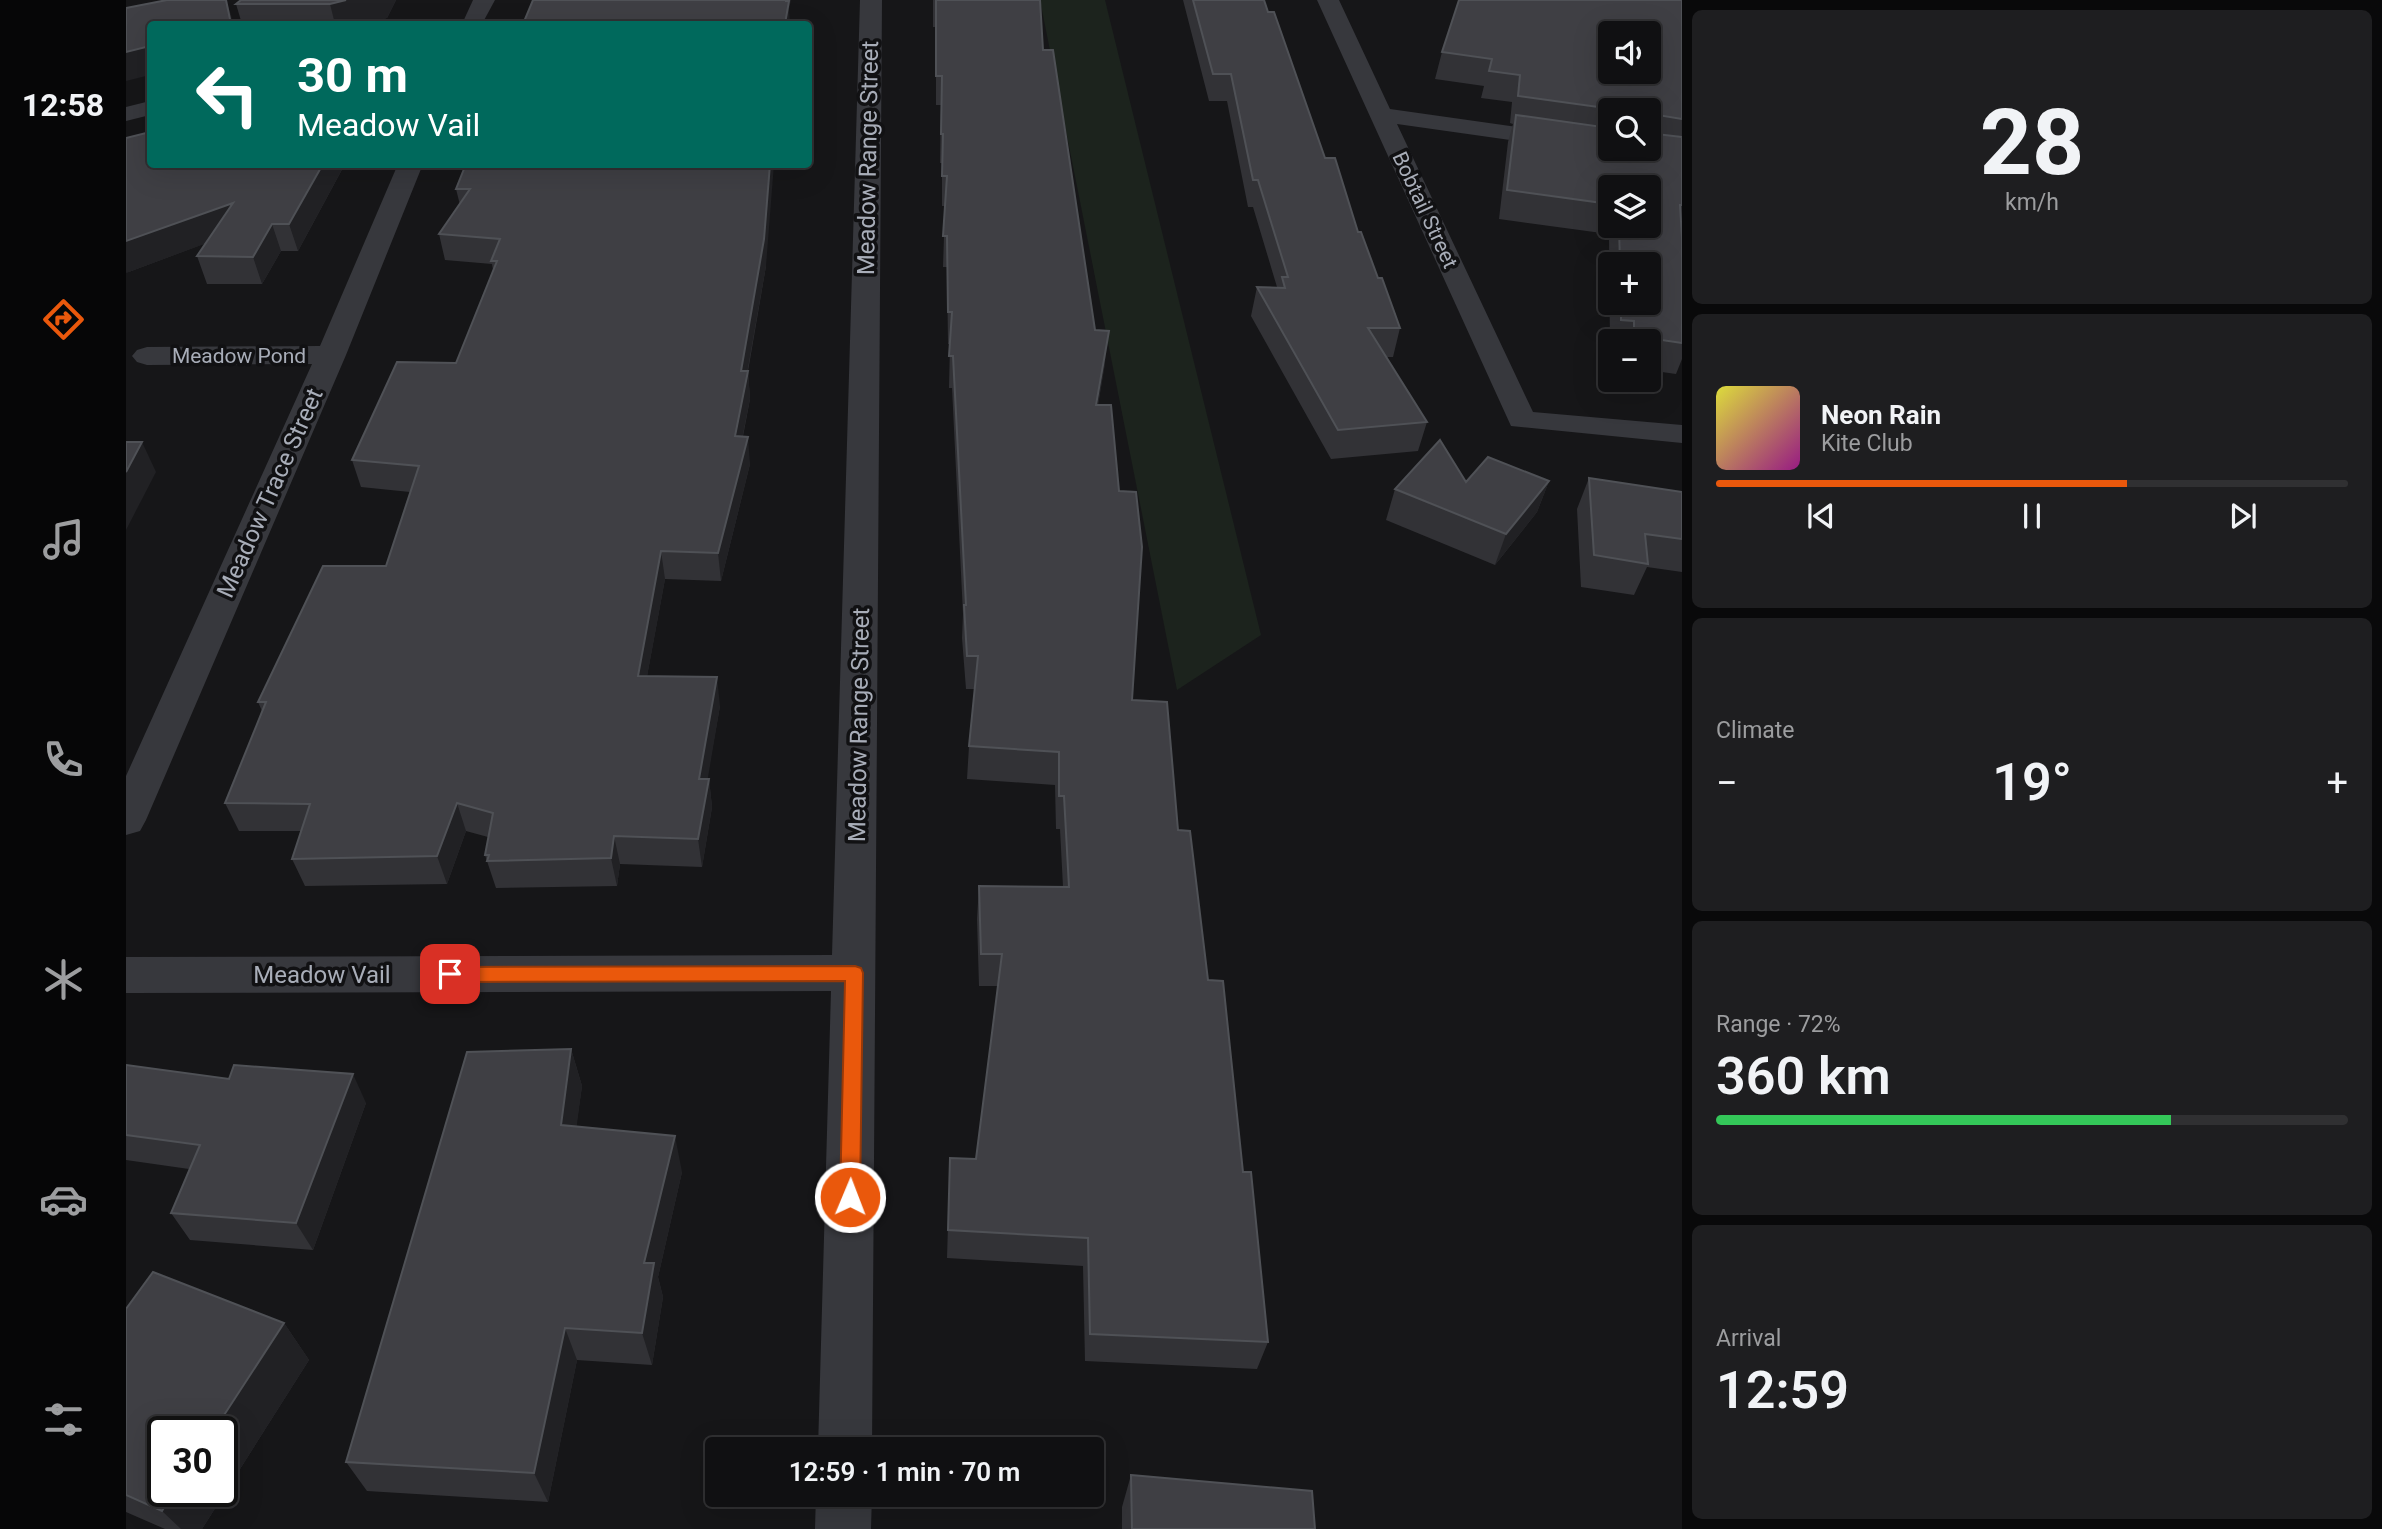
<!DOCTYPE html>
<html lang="en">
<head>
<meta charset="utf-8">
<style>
	body { margin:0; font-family:Roboto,sans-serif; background:#1e1e20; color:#f1f3f6; height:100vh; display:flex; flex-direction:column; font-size:26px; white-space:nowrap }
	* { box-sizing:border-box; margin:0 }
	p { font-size:23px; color:#9c9d9f }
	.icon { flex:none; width:38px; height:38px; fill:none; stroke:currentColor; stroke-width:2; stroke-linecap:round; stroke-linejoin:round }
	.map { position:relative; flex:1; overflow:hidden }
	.drawer { display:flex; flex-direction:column; gap:10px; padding:10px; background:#09090a; width:700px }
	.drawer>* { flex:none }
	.hud { position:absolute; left:21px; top:21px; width:665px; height:147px; border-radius:7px; box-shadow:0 7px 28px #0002,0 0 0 2px #303032; background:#00695c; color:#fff; overflow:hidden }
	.controls { position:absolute; left:1472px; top:21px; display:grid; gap:14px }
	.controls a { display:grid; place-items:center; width:63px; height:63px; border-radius:7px; background:#101012; box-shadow:0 7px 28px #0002,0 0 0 2px #303032; font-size:35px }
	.speed { position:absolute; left:21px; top:1416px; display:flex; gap:14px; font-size:35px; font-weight:700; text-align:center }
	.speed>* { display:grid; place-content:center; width:91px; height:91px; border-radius:50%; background:#101012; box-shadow:0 7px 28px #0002,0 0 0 2px #303032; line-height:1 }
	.speed .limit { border:4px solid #111; border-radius:10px; background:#fff; color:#111 }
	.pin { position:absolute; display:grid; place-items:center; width:60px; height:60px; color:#fff; margin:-30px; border-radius:14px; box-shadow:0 4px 10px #0006 }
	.me { position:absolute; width:77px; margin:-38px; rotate:1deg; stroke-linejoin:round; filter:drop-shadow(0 0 5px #0008) }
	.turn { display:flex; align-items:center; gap:24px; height:147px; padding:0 35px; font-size:32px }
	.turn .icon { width:91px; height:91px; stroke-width:2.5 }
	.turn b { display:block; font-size:49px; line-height:60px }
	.big { font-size:52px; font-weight:600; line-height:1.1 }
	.drawer .widget { flex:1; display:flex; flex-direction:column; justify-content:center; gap:10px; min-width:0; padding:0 24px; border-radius:10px; background:#1e1e20 }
	.drawer .dial { align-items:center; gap:0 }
	.dial b { font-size:91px; line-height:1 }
	.song { display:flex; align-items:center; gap:21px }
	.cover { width:84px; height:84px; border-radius:10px; background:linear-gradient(135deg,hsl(60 70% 55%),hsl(310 70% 35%)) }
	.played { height:7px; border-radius:4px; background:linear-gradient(90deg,#ea580c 65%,#303032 65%) }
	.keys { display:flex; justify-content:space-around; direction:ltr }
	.heat { display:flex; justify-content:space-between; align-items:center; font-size:38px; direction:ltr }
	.charge { height:10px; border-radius:5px; background:linear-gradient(90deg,#34c759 72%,#303032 0) }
	.trip { position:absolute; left:579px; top:1437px; width:399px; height:70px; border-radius:7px; background:#101012; box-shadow:0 7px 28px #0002,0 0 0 2px #303032; font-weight:600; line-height:70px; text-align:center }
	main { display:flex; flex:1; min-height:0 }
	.menu { display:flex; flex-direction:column; width:126px; justify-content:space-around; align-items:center; background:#060607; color:#9c9d9f }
	.menu .icon { width:49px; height:49px }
	.menu .active { color:#ea580c }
	.menu b { font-size:32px; color:#f1f3f6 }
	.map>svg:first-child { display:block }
</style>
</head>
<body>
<main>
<nav class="menu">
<b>12:58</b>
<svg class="icon active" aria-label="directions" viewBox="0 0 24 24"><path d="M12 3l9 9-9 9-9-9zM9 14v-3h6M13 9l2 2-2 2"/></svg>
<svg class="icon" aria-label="music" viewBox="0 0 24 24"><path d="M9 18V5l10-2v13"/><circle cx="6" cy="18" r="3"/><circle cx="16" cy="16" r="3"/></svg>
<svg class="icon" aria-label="phone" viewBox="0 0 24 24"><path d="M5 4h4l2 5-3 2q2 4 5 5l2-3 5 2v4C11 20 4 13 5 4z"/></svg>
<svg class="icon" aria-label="climate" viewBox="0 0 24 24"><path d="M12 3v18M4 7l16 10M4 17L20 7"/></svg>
<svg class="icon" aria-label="car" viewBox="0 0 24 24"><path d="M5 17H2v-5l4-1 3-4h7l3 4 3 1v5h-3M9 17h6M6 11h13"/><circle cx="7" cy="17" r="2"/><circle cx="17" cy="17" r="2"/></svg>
<svg class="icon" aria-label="filters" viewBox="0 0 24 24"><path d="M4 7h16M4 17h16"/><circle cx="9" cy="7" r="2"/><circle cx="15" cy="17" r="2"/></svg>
</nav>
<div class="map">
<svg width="1556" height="1529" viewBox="0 0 1556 1529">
	<rect width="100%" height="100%" fill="#161618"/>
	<path fill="#1c231d" d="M914,0H979L1135,635L1051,690Z"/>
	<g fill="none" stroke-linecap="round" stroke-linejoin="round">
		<g fill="#37383d" fill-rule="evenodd">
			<path d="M347,0H369L356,24H336Z"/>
			<path d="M734,0H756L746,1449H692L705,991L0,993V957L706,955Z"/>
			<path d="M1191,0H1213L1264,109L1484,140V149H1495L1484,154L1271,124L1407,412L1556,425V443L1385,426Z"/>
			<path d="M24,101V115L0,121V107Z"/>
			<path d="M272,164H297L220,355L20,820L14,831L0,835V776L186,364L21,365L11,362L6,356L11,350L21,347L194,346Z"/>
			<path d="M690,1494H746L745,1529H689Z"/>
		</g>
	</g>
	<g fill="#323236" fill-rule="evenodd">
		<path d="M115,0H270L261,18L233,24H116L110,4Z"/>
		<path d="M807,0H914L917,50L969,330L979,363L972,405L1006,700L1052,830L1082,980L1117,1172L1142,1342L1131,1369L959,1361L957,1266L821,1258L824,1158L850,1159L872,986H853L851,919L853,886L937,887L934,829H930L929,785L841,779L843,746L849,689H840L836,638L837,614L826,388H823L824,344H822L821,267H817L819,206H816V163H814L815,105H810V27H807Z"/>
		<path d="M1057,0H1138L1199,158L1274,328L1267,357H1260L1301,422L1292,451L1205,459L1125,316L1131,287H1151L1127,207H1122L1101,101H1083Z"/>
		<path d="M1556,0V359L1550,374L1522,370V341H1484V346L1483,234L1373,219L1382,142L1387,124L1384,123L1386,102L1355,98L1358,86L1309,79L1316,52ZM1484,110H1522V149H1484ZM1484,187L1522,226H1484ZM1484,264H1522V303H1484Z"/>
		<path d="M219,164L172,251H155L136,284H81L71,256L80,243L0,273Z"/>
		<path d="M340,164L640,266L622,371L624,399L617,436L624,464L595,581L539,579L521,676L594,706L581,779H583L586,807L576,867L494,864L491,886L370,888L359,855L362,837L340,831L321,884L179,886L166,859L175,831H113L99,803L136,711L132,702L260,566L284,492L235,487L226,460L330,363L367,270L366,264L319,260L313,234L334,205L330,189Z"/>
		<path d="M1463,478L1556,492V572L1521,567L1508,595L1455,587L1451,509Z"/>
		<path d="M1423,481L1411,512L1369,565L1260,520L1269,489L1340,482Z"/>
		<path d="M445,1049L456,1086L450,1127L556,1172L532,1277L537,1297L526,1365L451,1360L422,1502L241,1491L220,1462Z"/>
		<path d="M0,1065L240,1103L187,1250L64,1240L45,1213L63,1169L0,1160Z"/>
		<path d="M0,1309L158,1323L183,1360L76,1529H39L0,1512Z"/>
		<path d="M1005,1475L1189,1529H996V1507Z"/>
	</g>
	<g fill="#212124">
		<path d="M100,0L105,15L107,24H105Z"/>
		<path d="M220,0H270L261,18L233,24H209L204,4Z"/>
		<path d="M660,0H665L663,9L664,24H659Z"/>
		<path d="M24,46V75L0,81V52Z"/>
		<path d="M1532,115L1522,142V138L1529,119Z"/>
		<path d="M197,164H219L172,251L163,224Z"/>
		<path d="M644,164H648L640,266L620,379L622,371L624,399L611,464L609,436L615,371Z"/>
		<path d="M107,203L116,230L0,273V241Z"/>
		<path d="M146,224L155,251L136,284L127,257Z"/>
		<path d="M983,331L979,363L966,437L970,405Z"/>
		<path d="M622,437L624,464L595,581L592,553Z"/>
		<path d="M16,442L30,472L0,530V472Z"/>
		<path d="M1423,481L1411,512L1369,565L1380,534Z"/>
		<path d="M535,551L539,579L516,704L512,676Z"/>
		<path d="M591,677L594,706L577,807L573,779Z"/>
		<path d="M583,779L586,807L576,867L572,839Z"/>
		<path d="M331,803L340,831L321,884L311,856Z"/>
		<path d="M488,836L494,864L491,886L485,858Z"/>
		<path d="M445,1049L456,1086L446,1161L435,1125Z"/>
		<path d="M227,1074L240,1103L187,1250L170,1223Z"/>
		<path d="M549,1136L556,1172L532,1277L537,1297L526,1365L516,1333L518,1263Z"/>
		<path d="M158,1323L183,1360L76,1529H55L36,1511L48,1491H96V1432H87Z"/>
		<path d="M439,1328L451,1360L422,1502L408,1473Z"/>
	</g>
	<g fill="#3f3f44" stroke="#4f5156" stroke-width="2" fill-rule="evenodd">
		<path d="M41,0H100L105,24H24V46L0,52V8Z"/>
		<path d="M115,0H220L204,4H110Z"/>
		<path d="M407,0H660V1H663L659,24H397Z"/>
		<path d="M810,0H914L917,50H927L969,330L983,331L970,405H985L993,491L1010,492L1016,547L1006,700L1041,702L1052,830L1064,831L1082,980L1097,981L1117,1172H1125L1142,1342L964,1334L962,1238L822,1230L824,1158L850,1159L876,954H855L853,886L943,887L938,796H933V752L843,746L852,656H841L838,605H840L827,356H823L826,312H822L821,236H817L821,176H816L817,134H815L816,76H810Z"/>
		<path d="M1067,0H1138L1142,12H1148L1199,158H1209L1232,232H1235L1252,278H1256L1274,328H1242L1301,422L1212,430L1131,287L1159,288L1156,277H1162L1132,180H1127L1105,74H1087Z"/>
		<path d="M1333,0H1556V119L1532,115L1529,119H1522V110H1494L1392,96L1394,75L1363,71L1366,59L1316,52ZM1484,33H1522V72H1484Z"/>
		<path d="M1390,115L1484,128V149H1522V133L1556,137V205H1554L1556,238V343L1508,336V321L1495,320V303H1522V264H1494L1493,226H1522V187H1484V204L1381,190Z"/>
		<path d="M24,132V164H197L163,224H146L127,257L71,256L107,203L0,241V138Z"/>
		<path d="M340,164H644L638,239L615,371H622L609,436L622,437L592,553L535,551L512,676L591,677L573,779H583L572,839L488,836L485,858L361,861L363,855H359L367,813L331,803L311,856L166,859L184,804L99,803L140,702H132L197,566H260L293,466L226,460L271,362L330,363L371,261H365L374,239L313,234L344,189H330Z"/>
		<path d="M1314,440L1340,482L1362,457L1423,481L1380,534L1269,489Z"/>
		<path d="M0,442H16L0,472Z"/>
		<path d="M1463,478L1556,492V539L1519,534L1522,564L1468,555Z"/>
		<path d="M445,1049L435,1125L549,1136L518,1263H528L516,1333L439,1328L408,1473L220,1462L341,1052Z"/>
		<path d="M0,1065L103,1079L108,1065L227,1074L170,1223L45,1213L74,1145L0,1135Z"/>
		<path d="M27,1272L158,1323L87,1432H37V1491H48L36,1511L0,1495V1309Z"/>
		<path d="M1005,1475L1186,1491L1189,1529H1006Z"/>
	</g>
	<path fill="#ea580c" stroke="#983908" stroke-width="2" d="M729,966L735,968L737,973L734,1197L731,1204L724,1206L717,1204L714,1197L719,981L324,982L317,979L315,974L317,969L324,967Z"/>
	<g text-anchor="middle" stroke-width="7" stroke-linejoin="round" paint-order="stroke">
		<g font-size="21" fill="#a8adb8" stroke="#111113">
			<text transform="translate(1299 210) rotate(65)" y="7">Bobtail Street</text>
			<text x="113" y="363">Meadow Pond</text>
		</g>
		<g font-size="24" fill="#a8adb8" stroke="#111113">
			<text transform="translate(742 158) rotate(-89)" y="8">Meadow Range Street</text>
			<text transform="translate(144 493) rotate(-66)" y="8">Meadow Trace Street</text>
			<text transform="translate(733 725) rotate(-89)" y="8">Meadow Range Street</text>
			<text x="196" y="983">Meadow Vail</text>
		</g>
	</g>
</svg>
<div class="controls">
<a><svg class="icon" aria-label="sound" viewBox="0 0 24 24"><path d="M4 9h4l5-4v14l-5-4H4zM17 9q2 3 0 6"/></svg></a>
<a><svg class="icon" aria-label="search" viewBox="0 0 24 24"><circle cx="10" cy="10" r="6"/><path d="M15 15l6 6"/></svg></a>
<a><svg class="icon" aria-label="layers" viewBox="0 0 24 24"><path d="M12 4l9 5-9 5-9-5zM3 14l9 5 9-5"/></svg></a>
<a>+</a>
<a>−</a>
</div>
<div class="speed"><div class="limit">30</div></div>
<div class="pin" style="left:324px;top:974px;background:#d93025"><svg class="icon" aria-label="arrive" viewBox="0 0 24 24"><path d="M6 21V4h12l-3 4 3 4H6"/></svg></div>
<svg class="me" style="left:724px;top:1197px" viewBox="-20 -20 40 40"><circle r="17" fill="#ea580c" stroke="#fff" stroke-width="3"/><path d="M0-11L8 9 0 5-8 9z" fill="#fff"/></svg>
<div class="trip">12:59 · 1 min · 70 m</div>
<div class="hud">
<div class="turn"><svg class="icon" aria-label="left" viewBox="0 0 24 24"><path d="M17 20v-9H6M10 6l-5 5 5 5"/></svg><div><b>30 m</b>Meadow Vail</div></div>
</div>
</div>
<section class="drawer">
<div class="widget dial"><b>28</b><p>km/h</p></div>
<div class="widget">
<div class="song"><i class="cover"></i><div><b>Neon Rain</b><p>Kite Club</p></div></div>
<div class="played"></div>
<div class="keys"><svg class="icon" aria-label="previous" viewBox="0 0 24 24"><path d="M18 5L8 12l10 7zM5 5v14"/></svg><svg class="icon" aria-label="pause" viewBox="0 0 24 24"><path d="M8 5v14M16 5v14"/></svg><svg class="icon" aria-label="next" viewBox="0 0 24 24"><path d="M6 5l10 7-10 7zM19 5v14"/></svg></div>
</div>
<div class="widget"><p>Climate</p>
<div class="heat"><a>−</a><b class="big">19°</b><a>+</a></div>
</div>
<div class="widget"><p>Range · 72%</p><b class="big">360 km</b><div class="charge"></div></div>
<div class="widget"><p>Arrival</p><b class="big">12:59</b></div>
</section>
</main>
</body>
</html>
